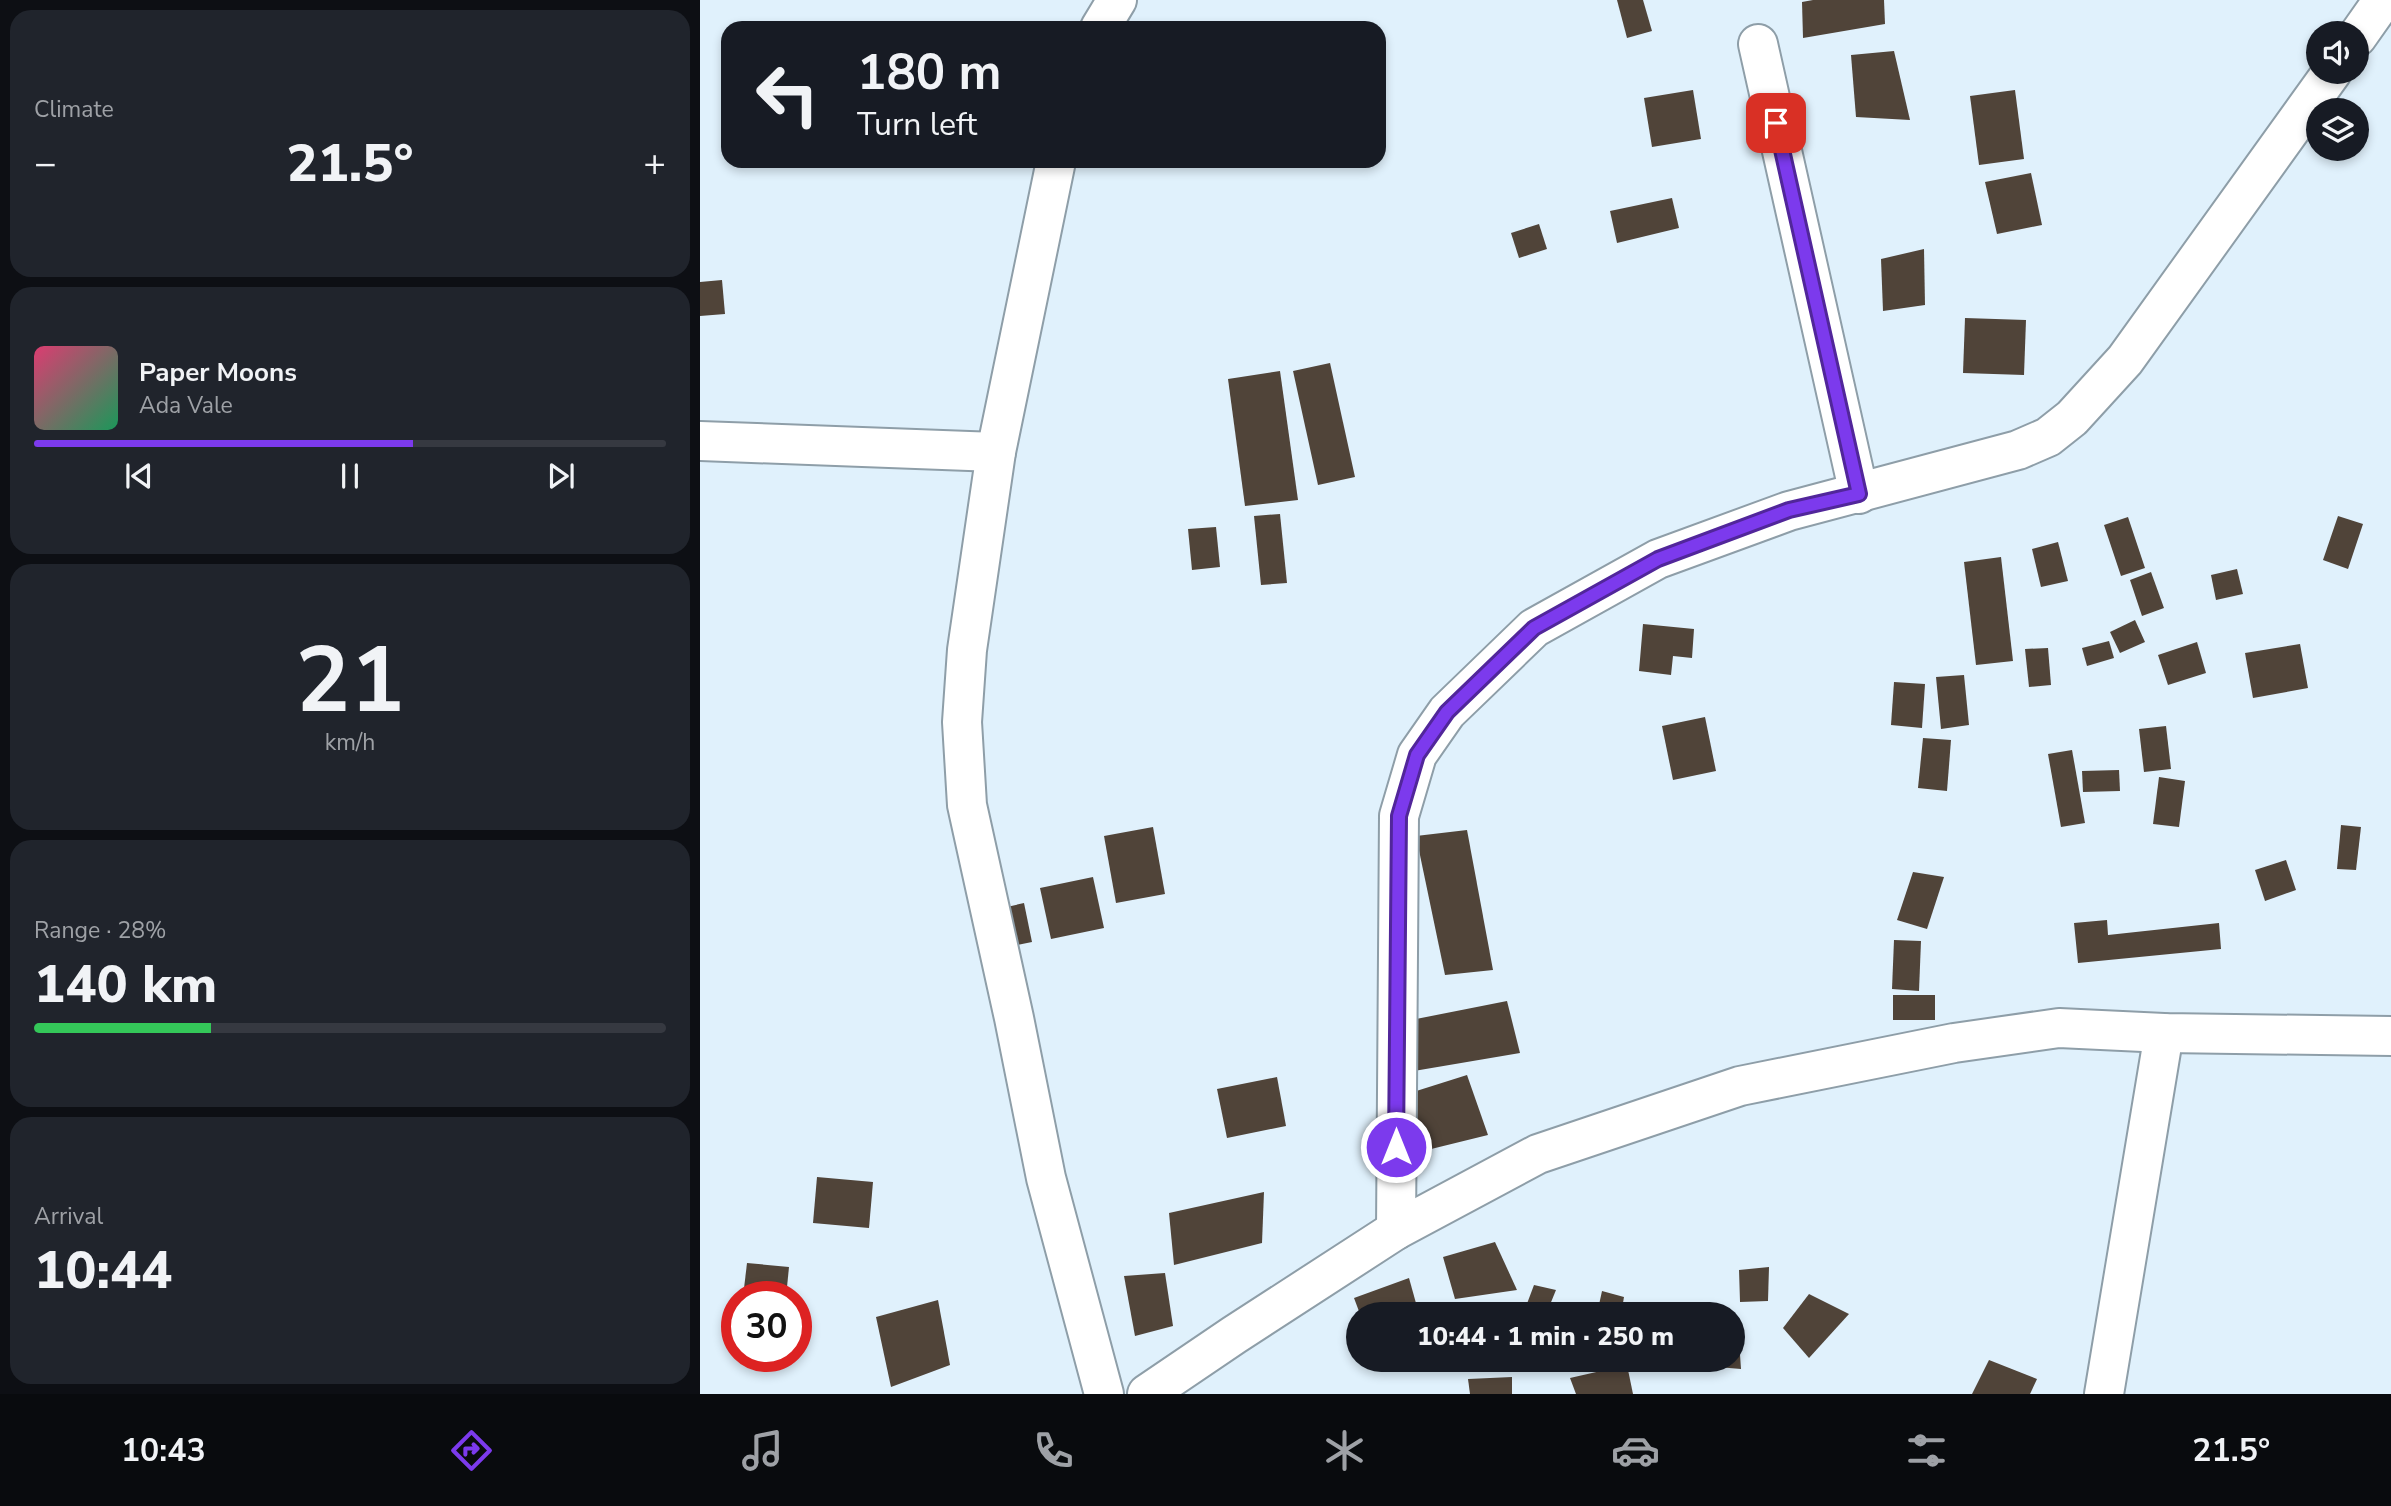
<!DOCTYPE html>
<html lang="en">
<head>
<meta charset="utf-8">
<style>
	body { margin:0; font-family:"Nunito Sans",sans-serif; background:#20242c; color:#f1f3f6; height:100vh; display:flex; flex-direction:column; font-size:26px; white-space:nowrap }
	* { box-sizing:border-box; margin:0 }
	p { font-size:23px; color:#9ea1a6 }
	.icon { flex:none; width:38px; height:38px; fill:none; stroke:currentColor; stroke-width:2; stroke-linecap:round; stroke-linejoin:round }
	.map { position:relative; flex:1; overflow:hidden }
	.side { display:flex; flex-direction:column; gap:10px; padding:10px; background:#0d0f14; width:700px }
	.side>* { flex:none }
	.banner { position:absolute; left:21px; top:21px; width:665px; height:147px; border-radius:21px; box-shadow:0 4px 10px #0003; background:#171b24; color:#f1f3f6; overflow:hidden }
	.buttons { position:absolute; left:1606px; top:21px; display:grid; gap:14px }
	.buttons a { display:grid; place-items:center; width:63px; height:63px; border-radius:50%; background:#171b24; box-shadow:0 4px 10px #0003; font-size:35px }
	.speed { position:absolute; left:21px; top:1281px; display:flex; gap:14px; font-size:35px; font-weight:700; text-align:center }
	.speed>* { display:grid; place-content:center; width:91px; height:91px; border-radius:50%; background:#171b24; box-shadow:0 4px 10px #0003; line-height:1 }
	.speed .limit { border:10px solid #d22; background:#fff; color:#111 }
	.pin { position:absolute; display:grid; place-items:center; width:60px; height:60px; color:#fff; margin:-30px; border-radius:14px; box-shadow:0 4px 10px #0006 }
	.me { position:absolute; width:77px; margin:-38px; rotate:0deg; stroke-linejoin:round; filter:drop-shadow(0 0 5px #0008) }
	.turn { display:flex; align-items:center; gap:24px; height:147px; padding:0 21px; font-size:32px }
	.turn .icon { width:91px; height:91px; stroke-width:2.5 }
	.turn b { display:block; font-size:49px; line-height:60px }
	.big { font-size:52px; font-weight:800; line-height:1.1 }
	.side .tile { flex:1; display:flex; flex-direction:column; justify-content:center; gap:10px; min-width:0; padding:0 24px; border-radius:21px; background:#20242c }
	.side .dial { align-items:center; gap:0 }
	.dial b { font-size:91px; line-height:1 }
	.song { display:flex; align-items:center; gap:21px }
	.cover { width:84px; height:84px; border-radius:10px; background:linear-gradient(135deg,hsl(340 70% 55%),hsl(150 70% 35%)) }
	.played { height:7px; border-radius:4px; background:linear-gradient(90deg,#7c3aed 60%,#363941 60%) }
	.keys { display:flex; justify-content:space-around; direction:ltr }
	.heat { display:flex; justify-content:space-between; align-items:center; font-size:38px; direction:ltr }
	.charge { height:10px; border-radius:5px; background:linear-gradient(90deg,#34c759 28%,#363941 0) }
	.trip { position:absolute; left:646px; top:1302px; width:399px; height:70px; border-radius:35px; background:#171b24; box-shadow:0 4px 10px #0003; font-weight:800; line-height:70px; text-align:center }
	.tabs { display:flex; height:112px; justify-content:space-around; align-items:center; background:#090b0e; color:#9ea1a6 }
	.tabs .icon { width:49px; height:49px }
	.tabs .selected { color:#7c3aed }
	.tabs b { font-size:32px; color:#f1f3f6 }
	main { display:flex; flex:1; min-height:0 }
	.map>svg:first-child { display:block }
</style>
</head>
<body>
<main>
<section class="side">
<div class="tile"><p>Climate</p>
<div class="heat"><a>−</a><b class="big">21.5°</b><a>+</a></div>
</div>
<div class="tile">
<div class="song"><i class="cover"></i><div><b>Paper Moons</b><p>Ada Vale</p></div></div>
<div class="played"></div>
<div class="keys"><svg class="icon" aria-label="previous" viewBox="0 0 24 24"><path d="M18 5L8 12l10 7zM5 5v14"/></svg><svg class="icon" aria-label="pause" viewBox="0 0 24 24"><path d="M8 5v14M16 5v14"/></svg><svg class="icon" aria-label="next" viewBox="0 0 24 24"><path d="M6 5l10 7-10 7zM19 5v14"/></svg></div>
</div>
<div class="tile dial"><b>21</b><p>km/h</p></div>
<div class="tile"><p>Range · 28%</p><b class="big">140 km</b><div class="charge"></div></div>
<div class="tile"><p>Arrival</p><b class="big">10:44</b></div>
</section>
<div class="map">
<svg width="1691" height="1394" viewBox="0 0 1691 1394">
	<rect width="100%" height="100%" fill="#e0f1fc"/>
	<g fill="#504439">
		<path d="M917,0H943L952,31L927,38Z"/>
		<path d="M1113,0H1184L1185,24L1103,38L1102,2Z"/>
		<path d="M1194,51L1210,120L1156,117L1151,55Z"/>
		<path d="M993,90L1001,139L952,147L944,98Z"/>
		<path d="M1315,90L1324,159L1279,165L1270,96Z"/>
		<path d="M1331,173L1342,225L1297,234L1285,182Z"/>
		<path d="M972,198L979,228L917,243L910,211Z"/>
		<path d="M839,224L847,249L819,258L811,233Z"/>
		<path d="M1224,249L1225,305L1183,311L1181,259Z"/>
		<path d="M22,280L25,314L0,316V282Z"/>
		<path d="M1265,318L1326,320L1324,375L1263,373Z"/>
		<path d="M630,363L655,477L618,485L593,371Z"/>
		<path d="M580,371L598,500L545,506L528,379Z"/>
		<path d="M580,514L587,583L561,585L554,516Z"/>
		<path d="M1638,516L1663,524L1648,569L1623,560Z"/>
		<path d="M1428,517L1445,568L1421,576L1404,525Z"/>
		<path d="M516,527L520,567L492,570L488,529Z"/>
		<path d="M1358,542L1368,581L1341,587L1332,549Z"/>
		<path d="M1301,557L1313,661L1276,665L1264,562Z"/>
		<path d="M1537,569L1543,594L1516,600L1511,575Z"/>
		<path d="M1451,572L1464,608L1442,616L1430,580Z"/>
		<path d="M1435,620L1445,642L1420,653L1410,632Z"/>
		<path d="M943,624L994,629L992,658L973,656L971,675L939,671Z"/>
		<path d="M1409,641L1414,658L1387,666L1382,648Z"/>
		<path d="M1497,642L1506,673L1468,685L1458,655Z"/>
		<path d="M1600,644L1608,688L1553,698L1545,653Z"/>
		<path d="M1348,648L1351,685L1329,687L1325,649Z"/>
		<path d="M1264,675L1269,725L1241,729L1236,677Z"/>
		<path d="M1194,682L1225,684L1222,728L1191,725Z"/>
		<path d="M1005,717L1016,771L973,780L962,726Z"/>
		<path d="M1466,726L1471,769L1444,772L1439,729Z"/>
		<path d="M1223,738L1251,740L1247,791L1218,788Z"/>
		<path d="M1372,750L1385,823L1361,827L1348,754Z"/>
		<path d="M1419,770L1420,791L1383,792L1382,771Z"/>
		<path d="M1459,777L1485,781L1479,827L1453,824Z"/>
		<path d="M1641,825L1661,827L1656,870L1637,869Z"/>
		<path d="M453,827L465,894L416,903L404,836Z"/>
		<path d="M767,830L793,970L745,975L716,836Z"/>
		<path d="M1586,860L1596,890L1565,901L1555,870Z"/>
		<path d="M1213,872L1244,877L1227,929L1197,920Z"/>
		<path d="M393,877L404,928L351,939L340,888Z"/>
		<path d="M324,903L332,942L307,947L298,909Z"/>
		<path d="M1407,920L1408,935L1519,923L1521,949L1378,963L1374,923Z"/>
		<path d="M1194,940L1221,941L1219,991L1192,989Z"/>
		<rect x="1193" y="995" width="42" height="25"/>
		<path d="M807,1001L820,1053L708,1072L706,1021Z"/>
		<path d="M767,1075L788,1135L723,1151L710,1093Z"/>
		<path d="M577,1077L586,1126L527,1138L517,1089Z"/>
		<path d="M117,1177L173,1182L169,1228L113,1223Z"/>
		<path d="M564,1192L562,1243L474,1265L469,1213Z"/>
		<path d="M795,1242L817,1290L755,1299L743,1257Z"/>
		<path d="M47,1263L89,1267L86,1297H43Z"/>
		<path d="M1069,1267L1068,1301L1040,1302L1039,1270Z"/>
		<path d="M465,1273L473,1326L435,1336L424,1276Z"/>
		<path d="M709,1278L719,1314H660L654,1298Z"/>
		<path d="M834,1285L856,1290L847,1312L825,1309Z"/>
		<path d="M902,1291L924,1297L921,1314H897Z"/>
		<path d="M1109,1294L1149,1314L1109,1358L1083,1328Z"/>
		<path d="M238,1300L250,1365L191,1387L176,1317Z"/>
		<path d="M1032,1340H1039L1041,1369L982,1364L983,1360H1032Z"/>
		<path d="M933,1360H970V1367L934,1364Z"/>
		<path d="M1289,1360L1337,1379L1330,1394H1272Z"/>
		<path d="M927,1365L933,1394H876L870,1378Z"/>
		<path d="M812,1377V1394H770L768,1379Z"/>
	</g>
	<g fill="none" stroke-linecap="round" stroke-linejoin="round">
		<g stroke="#8e9ea8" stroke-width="42">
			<g id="minor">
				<path d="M400,28L417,0"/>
				<path d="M1657,37L1683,0"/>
				<path d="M1058,44L1159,494"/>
				<path d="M356,161L296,452L267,650L262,722L267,805L314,1018L346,1178L404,1394"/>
				<path d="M0,441L296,452"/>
				<path d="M696,1230L699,816L717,755L747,712L834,628L958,559L1089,511L1318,450L1348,437L1372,418L1425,360L1632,72"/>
				<path d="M447,1394L534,1335L696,1230L838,1154L1040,1086L1254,1043L1359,1028L1464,1033L1691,1036"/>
				<path d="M1404,1394L1464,1033"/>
			</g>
		</g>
		<use href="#minor" stroke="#fff" stroke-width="38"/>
	</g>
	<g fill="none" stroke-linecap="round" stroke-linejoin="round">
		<g stroke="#51269a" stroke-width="18">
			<path id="route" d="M696,1147L699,816L717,755L747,712L834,628L958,559L1089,510L1159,494L1076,123"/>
		</g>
		<use href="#route" stroke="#7c3aed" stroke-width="12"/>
	</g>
</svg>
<div class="buttons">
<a><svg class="icon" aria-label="sound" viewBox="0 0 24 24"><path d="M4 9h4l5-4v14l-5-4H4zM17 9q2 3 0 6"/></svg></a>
<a><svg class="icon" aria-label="layers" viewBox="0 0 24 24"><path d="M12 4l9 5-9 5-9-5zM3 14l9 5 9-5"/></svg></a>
</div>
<div class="speed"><div class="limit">30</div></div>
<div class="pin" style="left:1076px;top:123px;background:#d93025"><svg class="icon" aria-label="arrive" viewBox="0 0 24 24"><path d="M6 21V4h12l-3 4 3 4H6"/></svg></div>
<svg class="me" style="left:696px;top:1147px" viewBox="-20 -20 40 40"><circle r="17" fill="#7c3aed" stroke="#fff" stroke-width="3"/><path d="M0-11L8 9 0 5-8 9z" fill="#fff"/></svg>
<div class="trip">10:44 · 1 min · 250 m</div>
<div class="banner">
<div class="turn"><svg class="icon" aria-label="left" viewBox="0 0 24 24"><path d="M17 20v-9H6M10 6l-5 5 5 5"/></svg><div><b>180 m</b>Turn left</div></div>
</div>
</div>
</main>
<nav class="tabs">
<b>10:43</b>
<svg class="icon selected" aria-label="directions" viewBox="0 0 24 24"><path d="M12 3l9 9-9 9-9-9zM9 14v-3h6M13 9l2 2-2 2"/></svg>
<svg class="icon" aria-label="music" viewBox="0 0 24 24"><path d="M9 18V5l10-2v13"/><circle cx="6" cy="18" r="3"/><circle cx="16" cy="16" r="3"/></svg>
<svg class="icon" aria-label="phone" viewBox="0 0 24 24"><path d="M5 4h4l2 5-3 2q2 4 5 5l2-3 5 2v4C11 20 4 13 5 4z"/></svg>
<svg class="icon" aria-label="climate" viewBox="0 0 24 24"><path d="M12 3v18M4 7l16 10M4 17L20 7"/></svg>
<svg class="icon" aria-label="car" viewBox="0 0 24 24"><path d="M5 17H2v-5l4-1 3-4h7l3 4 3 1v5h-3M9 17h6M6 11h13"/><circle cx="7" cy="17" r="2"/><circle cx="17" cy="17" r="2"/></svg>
<svg class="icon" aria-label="filters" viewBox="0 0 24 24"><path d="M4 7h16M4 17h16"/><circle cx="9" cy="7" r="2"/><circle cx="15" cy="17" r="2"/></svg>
<b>21.5°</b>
</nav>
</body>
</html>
